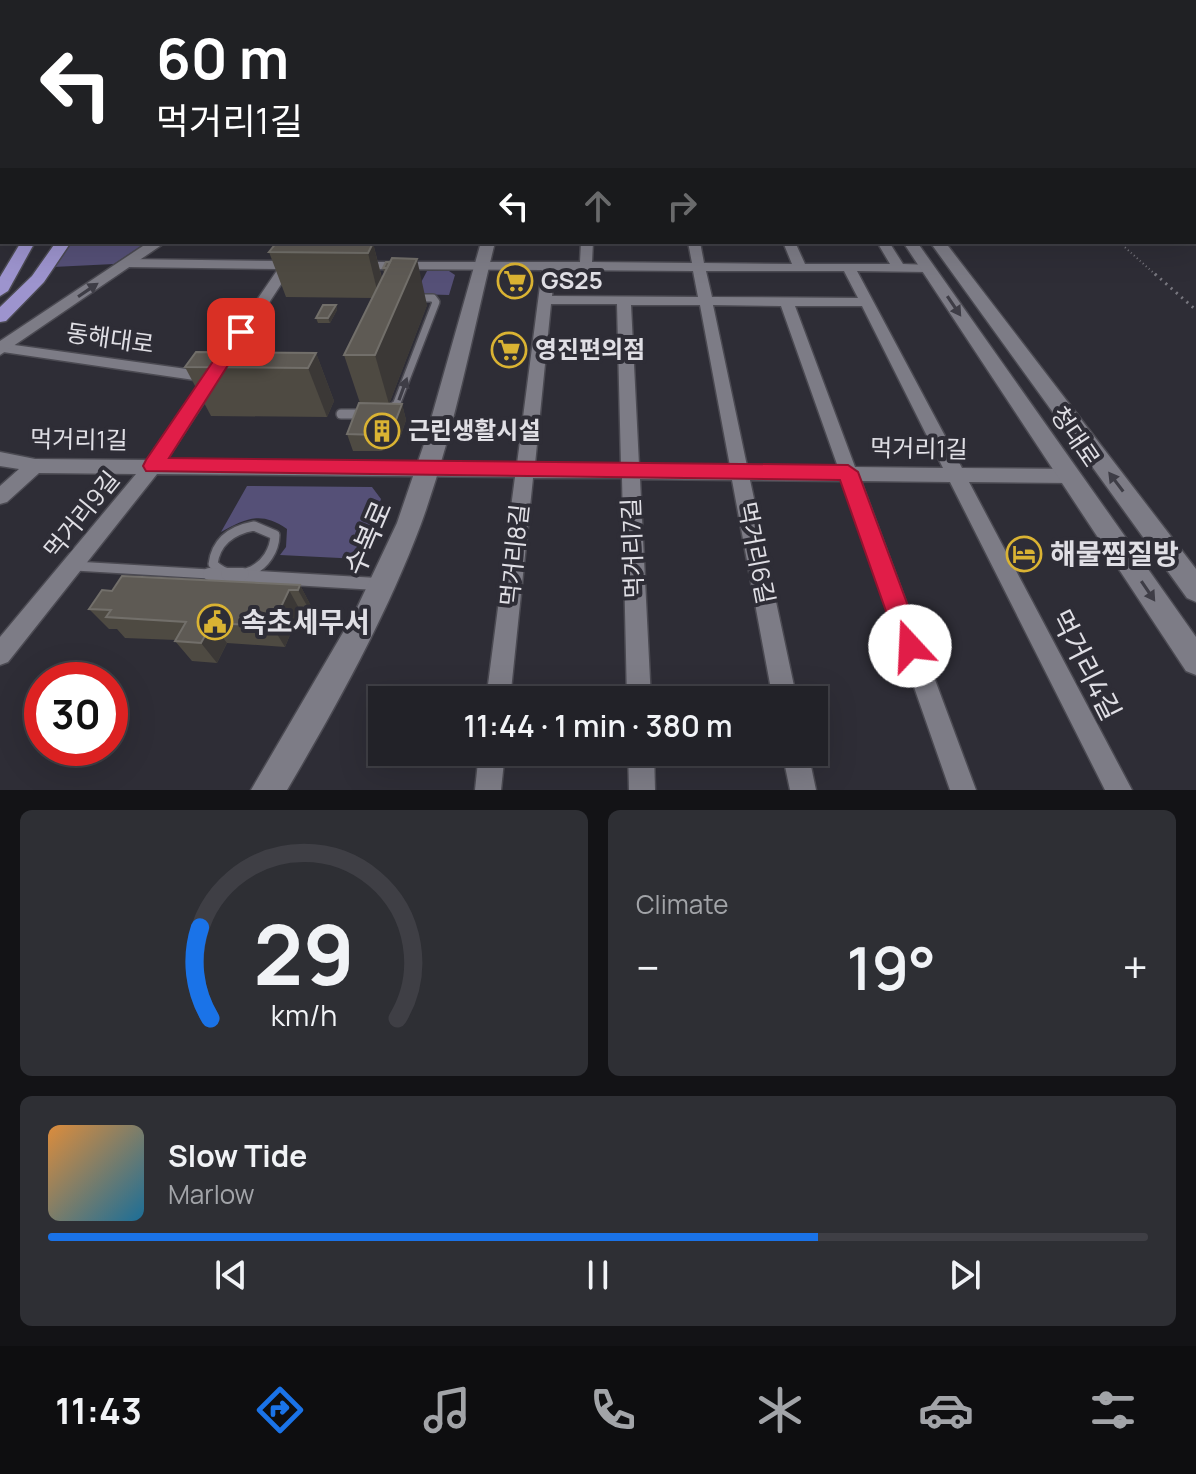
<!DOCTYPE html>
<html lang="en">
<head>
<meta charset="utf-8">
<style>
	body { margin:0; font-family:Manrope,"Noto Sans KR",sans-serif; background:#2e2f34; color:#f1f3f6; height:100vh; display:flex; flex-direction:column; font-size:30px; white-space:nowrap }
	* { box-sizing:border-box; margin:0 }
	p { font-size:26px; color:#a2a4a8 }
	.icon { flex:none; width:44px; height:44px; fill:none; stroke:currentColor; stroke-width:2; stroke-linecap:round; stroke-linejoin:round }
	.map { position:relative; height:790px; overflow:hidden }
	.side { display:flex; flex-direction:column; gap:20px; padding:20px; background:#131316; flex:1 }
	.side>* { flex:none }
	.guide { position:absolute; left:0px; top:0px; width:1196px; height:244px; box-shadow:0 8px 32px #0002,0 0 0 2px #3f3f45; background:#202124; color:#fff; overflow:hidden }
	.speed { position:absolute; left:24px; top:662px; display:flex; gap:16px; font-size:40px; font-weight:700; text-align:center }
	.speed>* { display:grid; place-content:center; width:104px; height:104px; border-radius:50%; background:#222228; box-shadow:0 8px 32px #0002,0 0 0 2px #3f3f45; line-height:1 }
	.speed .limit { border:12px solid #d22; background:#fff; color:#111 }
	.pin { position:absolute; display:grid; place-items:center; width:68px; height:68px; color:#fff; margin:-34px; border-radius:16px; box-shadow:0 4px 12px #0006 }
	.me { position:absolute; width:88px; margin:-44px; rotate:340deg; stroke-linejoin:round; filter:drop-shadow(0 0 6px #0008) }
	.turn { display:flex; align-items:center; gap:28px; height:168px; padding:0 24px; font-size:36px }
	.turn .icon { width:104px; height:104px; stroke-width:2.5 }
	.turn b { display:block; font-size:56px; line-height:68px }
	.lanes { display:flex; align-items:center; height:76px; padding:0 24px; background:#0003; justify-content:center; gap:40px; direction:ltr }
	.lanes .off { opacity:.35 }
	.big { font-size:60px; font-weight:600; line-height:1.1 }
	.side .card { flex:1; display:flex; flex-direction:column; justify-content:center; gap:12px; min-width:0; padding:0 28px; border-radius:12px; background:#2e2f34 }
	.side .dial { align-items:center; gap:0 }
	.dial svg { height:208px; overflow:visible; fill:none; stroke:#3f3f45; stroke-width:7; stroke-linecap:round; text-anchor:middle }
	.dial text { fill:#f1f3f6; stroke:none }
	.song { display:flex; align-items:center; gap:24px }
	.cover { width:96px; height:96px; border-radius:12px; background:linear-gradient(135deg,hsl(30 70% 55%),hsl(200 70% 35%)) }
	.played { height:8px; border-radius:4px; background:linear-gradient(90deg,#1a73e8 70%,#3f3f45 70%) }
	.keys { display:flex; justify-content:space-around; direction:ltr }
	.heat { display:flex; justify-content:space-between; align-items:center; font-size:44px; direction:ltr }
	.side .tiles { flex:1; display:grid; gap:20px; grid-template-columns:1fr 1fr }
	.card:last-child { grid-column:span 2 }
	.trip { position:absolute; left:368px; top:686px; width:460px; height:80px; border-radius:0px; background:#222228; box-shadow:0 8px 32px #0002,0 0 0 2px #3f3f45; font-weight:600; line-height:80px; text-align:center }
	.tab-bar { display:flex; height:128px; justify-content:space-around; align-items:center; background:#0e0e10; color:#a2a4a8 }
	.tab-bar .icon { width:56px; height:56px }
	.tab-bar .on { color:#1a73e8 }
	.tab-bar b { font-size:36px; color:#f1f3f6 }
	.map>svg:first-child { display:block }
</style>
</head>
<body>
<div class="map">
<svg width="1196" height="790" viewBox="0 0 1196 790">
	<rect width="100%" height="100%" fill="#2e2d36"/>
	<g fill="#555077">
		<path d="M69,242H147L114,264L53,267Z"/>
		<path d="M427,271H449L455,275L449,295L415,294Z"/>
		<path d="M247,486L372,487L381,499L360,559L280,555L286,547L287,529C261,511 247,518 221,532Z"/>
	</g>
	<g fill="none" stroke-linecap="round" stroke-linejoin="round">
		<g stroke="#4b4a52" stroke-width="10">
			<path id="lane-far2" d="M395,408L436,302L433,298H414"/>
		</g>
		<g stroke="#4b4a52" stroke-width="12">
			<g id="lane-far1">
				<path d="M393,412L395,406"/>
				<path d="M341,414H364"/>
				<path d="M254,526L275,535C274,567 237,588 213,564C216,541 232,530 254,526Z"/>
				<path d="M75,566L243,576"/>
			</g>
		</g>
		<g stroke="#4b4a52" stroke-width="15">
			<g id="lane">
				<path d="M209,574L377,584"/>
				<path d="M227,574H243"/>
			</g>
		</g>
		<g stroke="#4b4a52" stroke-width="3">
			<g id="street">
				<rect x="0" y="154" width="2" height="6"/>
				<path d="M296,242H308L295,262L300,265L291,269L166,461L517,464L542,270L357,269L353,268V262H580L581,242H593L592,262L692,263L688,242H700L704,263L792,264L783,242H795L805,264H890L877,242H889L903,264L932,265L934,268L928,272L857,271L962,468L1070,469L1076,471L1079,476L1076,481L1070,483L969,482L1132,790H1105L950,482L861,481L976,790H950L842,481L750,480L797,700H773L732,480L640,479L651,700H627L622,478H533L510,700H486L515,477L157,474L8,662L0,665V637L136,474L39,473L7,502L0,504V486L19,469L0,466V452L35,459L147,460L201,381L3,352L0,351V343L208,372L278,269L127,267L121,263L127,259L283,261ZM555,270L693,271L698,297L552,296ZM706,271H844L858,298L712,297ZM551,304H617L621,465L535,464ZM631,305H700L730,466L639,465ZM713,305L781,306L838,467L747,466ZM795,306H862L943,468L855,467Z"/>
				<path d="M479,752H505L501,790H475Z"/>
				<path d="M628,752H654L655,790H629Z"/>
				<path d="M782,752H808L816,790H790Z"/>
			</g>
		</g>
		<g stroke="#4b4a52" stroke-width="3">
			<g id="secondary">
				<rect x="1194" y="175" width="2" height="8"/>
				<path d="M0,193H2L0,202Z"/>
				<path d="M149,242H166L0,355V341Z"/>
				<path d="M481,242H495C472,336 454,433 421,524C386,617 337,705 287,790H251L355,612L397,523L424,444Z"/>
				<path d="M903,242H917L1196,637V675L1186,671Z"/>
				<path d="M930,242H945L1196,569V602L1187,598Z"/>
			</g>
		</g>
		<g stroke="#4b4a52" stroke-width="3">
			<g id="primary">
				<path d="M21,242H35L8,291L0,296V277Z"/>
				<path d="M56,242H71L44,282L6,321L0,322V307L32,276Z"/>
			</g>
		</g>
		<path stroke="#77767e" stroke-width="2" stroke-dasharray="1 3" stroke-linecap="butt" d="M1119,242L1157,276"/>
		<path stroke="#77767e" stroke-width="3" stroke-dasharray="2 5" stroke-linecap="butt" d="M1155,274L1196,310"/>
		<use href="#lane-far2" stroke="#7d7c86" stroke-width="7"/>
		<use href="#lane-far1" stroke="#7d7c86" stroke-width="9"/>
		<use href="#lane" stroke="#7d7c86" stroke-width="12"/>
		<use href="#street" fill="#7d7c86" fill-rule="evenodd"/>
		<use href="#secondary" fill="#7d7c86" fill-rule="evenodd"/>
		<use href="#primary" fill="#9d94ce" fill-rule="evenodd"/>
	</g>
	<g fill="#4e4a42">
		<rect x="0" y="92" width="2" height="54"/>
		<path d="M373,243L382,278L384,273L383,268L386,262L427,305L389,404H402L406,420L399,441L382,451H353L347,434L360,403L344,355L372,298L286,297L269,252Z"/>
		<path d="M336,305L337,310L330,323H318L316,318Z"/>
		<path d="M316,353L334,401L327,417L211,416L185,367Z"/>
		<path d="M300,585L311,606L310,611L300,610L285,647L227,643L217,663L192,661L175,641L176,640L125,638L117,629H109L89,609L112,591Z"/>
	</g>
	<g fill="#3b3836">
		<path d="M373,243L384,288L379,298L368,253Z"/>
		<path d="M417,259L427,305L389,404L375,355Z"/>
		<path d="M336,305L337,310L330,323L328,318Z"/>
		<path d="M316,353L334,401L327,417L308,368Z"/>
		<path d="M402,404L406,420L399,441L382,451L377,435Z"/>
		<path d="M300,585L311,606L310,611L298,590Z"/>
		<path d="M289,590L300,610L285,647L272,626Z"/>
		<path d="M212,623L227,643L217,663L201,643Z"/>
	</g>
	<g fill="#5e5a54" stroke="#726f6a" stroke-width="2">
		<path d="M0,92H2V104L0,103Z"/>
		<rect x="0" y="108" width="2" height="22"/>
		<path d="M277,242H296L373,243L368,253L269,252Z"/>
		<path d="M392,258L417,259L375,355H344Z"/>
		<path d="M386,262H390L387,268H383Z"/>
		<path d="M323,305H336L328,318H316Z"/>
		<path d="M196,352L316,353L308,368L185,367Z"/>
		<path d="M359,403L402,404L394,425L377,435L347,434Z"/>
		<path d="M122,576L300,585L298,590H289L272,626L212,623L201,643L175,641L186,622L106,617L111,610L89,609L102,590L112,591Z"/>
	</g>
	<defs><path id="oneway-solid" d="M-6-.8H1V-3.2L6.5 0L1 3.2V.8H-6Z" transform="scale(2)"/></defs>
	<g fill="#3e3d46">
		<use href="#oneway-solid" transform="translate(88 290) rotate(-34)"/>
		<use href="#oneway-solid" transform="translate(954 306) rotate(56)"/>
		<use href="#oneway-solid" transform="translate(403 389) rotate(-70)"/>
		<use href="#oneway-solid" transform="translate(1116 482) rotate(-127)"/>
		<use href="#oneway-solid" transform="translate(1148 591) rotate(56)"/>
	</g>
	<linearGradient id="sky" x2="0" y2="1"><stop stop-color="#19191e"/><stop offset="0.45" stop-color="#464c5d"/><stop offset="1" stop-color="#464c5d" stop-opacity="0"/></linearGradient>
	<rect width="1196" height="201" fill="url(#sky)"/>
	<path fill="#e11d48" stroke="#92132f" stroke-width="2" d="M241,327L249,332L169,458L848,465L858,472L923,646L920,654L910,658L901,654L840,480L146,471L143,466L146,460L235,329Z"/>
	<defs>
		<g id="supermarket-ring" transform="scale(1.8)"><circle r="9.5" fill="#2e2d36" stroke="#dab333" stroke-width="1.5"/><path d="M-6-5.5h2.5l.6 2H6L4.5 2H-2.5L-4.4-4H-6ZM-1.5 3.2a1.3 1.3 0 1 0 .1 0ZM3 3.2a1.3 1.3 0 1 0 .1 0Z" fill="#dab333"/></g>
		<g id="building-ring" transform="scale(1.8)"><circle r="9.5" fill="#2e2d36" stroke="#dab333" stroke-width="1.5"/><path d="M-4-6H4V6H1V3H-1V6H-4ZM-2.5-4.3h1.7v1.8h-1.7ZM.8-4.3h1.7v1.8H.8ZM-2.5-1h1.7V.8h-1.7ZM.8-1h1.7V.8H.8Z" fill="#dab333"/></g>
		<g id="hotel-ring" transform="scale(1.8)"><circle r="9.5" fill="#2e2d36" stroke="#dab333" stroke-width="1.5"/><path d="M-6-4.5h1.5V1H6V5H4.5V3h-9V5H-6ZM-4 0a1.8 1.8 0 1 1 3.6 0ZM.5 0V-2.5h3Q6-2.5 6 0Z" fill="#dab333"/></g>
		<g id="civic-ring" transform="scale(1.8)"><circle r="9.5" fill="#2e2d36" stroke="#dab333" stroke-width="1.5"/><path d="M-.6-6.5H3V-4.5H.6V-3L4-1V1h2V6H-6V1h2V-1L-.6-3ZM-1.2 2.5V6h2.4V2.5Z" fill="#dab333"/></g>
	</defs>
	<g fill-rule="evenodd">
		<use href="#supermarket-ring" x="515" y="281"/>
		<use href="#supermarket-ring" x="509" y="350"/>
		<use href="#building-ring" x="382" y="431"/>
		<use href="#hotel-ring" x="1024" y="554"/>
		<use href="#civic-ring" x="215" y="622"/>
	</g>
	<g text-anchor="middle" stroke-width="8" stroke-linejoin="round" paint-order="stroke">
		<g font-size="24" font-weight="bold" fill="#e0dfe5" stroke="#2e2d36" text-anchor="start">
			<text x="541" y="289">GS25</text>
			<text x="535" y="358">영진편의점</text>
			<text x="408" y="439">근린생활시설</text>
		</g>
		<g font-size="24" fill="#e0dfe5" stroke="#2e2d36">
			<text transform="translate(110 339) rotate(8)" y="8">동해대로</text>
			<text transform="translate(1075 437) rotate(56)" y="8">청대로</text>
			<text transform="translate(79 440) rotate(1)" y="8">먹거리1길</text>
			<text transform="translate(919 449) rotate(1)" y="8">먹거리1길</text>
			<text transform="translate(82 515) rotate(-51)" y="8">먹거리9길</text>
			<text transform="translate(633 548) rotate(-92)" y="8">먹거리7길</text>
			<text transform="translate(756 553) rotate(79)" y="8">먹거리6길</text>
			<text transform="translate(515 555) rotate(-84)" y="8">먹거리8길</text>
		</g>
		<g font-size="28" fill="#e0dfe5" stroke="#2e2d36">
			<text transform="translate(368 538) rotate(-67)" y="10">수복로</text>
			<text transform="translate(1086 665) rotate(63)" y="10">먹거리4길</text>
		</g>
		<g font-size="28" font-weight="bold" fill="#e0dfe5" stroke="#2e2d36" text-anchor="start">
			<text x="1050" y="564">해물찜질방</text>
			<text x="241" y="632">속초세무서</text>
		</g>
	</g>
</svg>
<div class="speed"><div class="limit">30</div></div>
<div class="pin" style="left:241px;top:332px;background:#d93025"><svg class="icon" aria-label="arrive" viewBox="0 0 24 24"><path d="M6 21V4h12l-3 4 3 4H6"/></svg></div>
<svg class="me" style="left:910px;top:646px" viewBox="-20 -20 40 40"><circle r="19" fill="#fff"/><path d="M0-13L10 11 0 6-10 11z" fill="#e11d48"/></svg>
<div class="trip">11:44 · 1 min · 380 m</div>
<div class="guide">
<div class="turn"><svg class="icon" aria-label="left" viewBox="0 0 24 24"><path d="M17 20v-9H6M10 6l-5 5 5 5"/></svg><div><b>60 m</b>먹거리1길</div></div>
<div class="lanes"><svg class="icon" aria-label="left" viewBox="0 0 24 24"><path d="M17 20v-9H6M10 6l-5 5 5 5"/></svg><svg class="icon off" aria-label="ahead" viewBox="0 0 24 24"><path d="M12 20V5M6 11l6-6 6 6"/></svg><svg class="icon off" aria-label="right" viewBox="0 0 24 24"><path d="M7 20v-9h11M14 6l5 5-5 5"/></svg></div>
</div>
</div>
<section class="side">
<div class="tiles">
<div class="card dial"><svg viewBox="0 0 100 80">
<path d="M14 69A42 42 0 1 1 86 69"/>
<path d="M14 69A42 42 0 0 1 10 34" stroke="#1a73e8"/>
<text x="50" y="56" font-size="32" font-weight="700">29</text>
<text x="50" y="72" font-size="11">km/h</text>
</svg></div>
<div class="card"><p>Climate</p>
<div class="heat"><a>−</a><b class="big">19°</b><a>+</a></div>
</div>
<div class="card">
<div class="song"><i class="cover"></i><div><b>Slow Tide</b><p>Marlow</p></div></div>
<div class="played"></div>
<div class="keys"><svg class="icon" aria-label="previous" viewBox="0 0 24 24"><path d="M18 5L8 12l10 7zM5 5v14"/></svg><svg class="icon" aria-label="pause" viewBox="0 0 24 24"><path d="M8 5v14M16 5v14"/></svg><svg class="icon" aria-label="next" viewBox="0 0 24 24"><path d="M6 5l10 7-10 7zM19 5v14"/></svg></div>
</div>
</div>
</section>
<nav class="tab-bar">
<b>11:43</b>
<svg class="icon on" aria-label="directions" viewBox="0 0 24 24"><path d="M12 3l9 9-9 9-9-9zM9 14v-3h6M13 9l2 2-2 2"/></svg>
<svg class="icon" aria-label="music" viewBox="0 0 24 24"><path d="M9 18V5l10-2v13"/><circle cx="6" cy="18" r="3"/><circle cx="16" cy="16" r="3"/></svg>
<svg class="icon" aria-label="phone" viewBox="0 0 24 24"><path d="M5 4h4l2 5-3 2q2 4 5 5l2-3 5 2v4C11 20 4 13 5 4z"/></svg>
<svg class="icon" aria-label="climate" viewBox="0 0 24 24"><path d="M12 3v18M4 7l16 10M4 17L20 7"/></svg>
<svg class="icon" aria-label="car" viewBox="0 0 24 24"><path d="M5 17H2v-5l4-1 3-4h7l3 4 3 1v5h-3M9 17h6M6 11h13"/><circle cx="7" cy="17" r="2"/><circle cx="17" cy="17" r="2"/></svg>
<svg class="icon" aria-label="filters" viewBox="0 0 24 24"><path d="M4 7h16M4 17h16"/><circle cx="9" cy="7" r="2"/><circle cx="15" cy="17" r="2"/></svg>
</nav>
</body>
</html>
